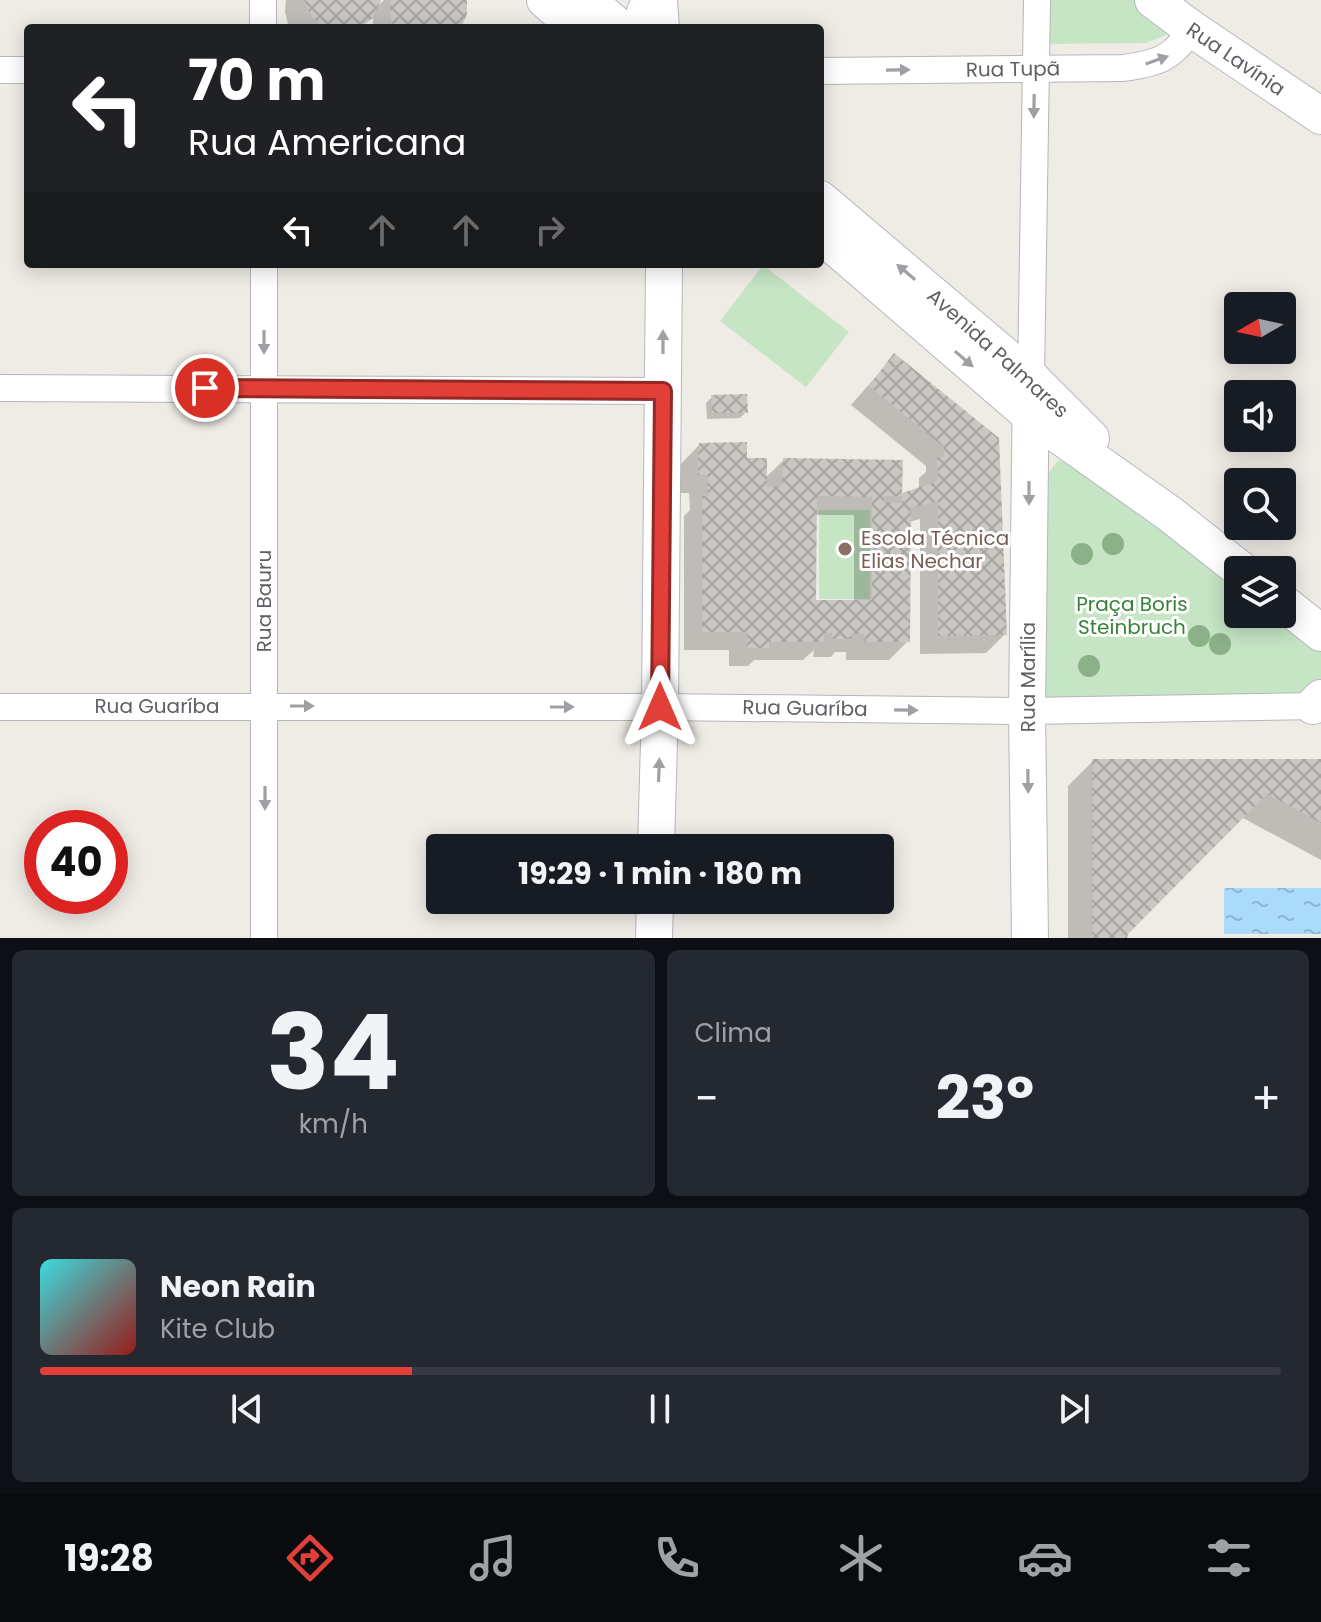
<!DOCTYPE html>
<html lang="pt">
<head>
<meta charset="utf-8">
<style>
	body { margin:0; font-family:Poppins,sans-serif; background:#242831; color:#f1f3f6; height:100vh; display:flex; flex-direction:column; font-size:30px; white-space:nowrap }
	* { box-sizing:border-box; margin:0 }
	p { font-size:26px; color:#9ea1a6 }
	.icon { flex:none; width:44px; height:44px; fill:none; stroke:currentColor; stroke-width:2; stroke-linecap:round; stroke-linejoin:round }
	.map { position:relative; height:938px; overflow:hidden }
	.sheet { display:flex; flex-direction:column; gap:12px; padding:12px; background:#0d0f14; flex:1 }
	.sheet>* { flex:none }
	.hud { position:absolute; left:24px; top:24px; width:800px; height:244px; border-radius:8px; box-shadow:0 4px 20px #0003; background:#202124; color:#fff; overflow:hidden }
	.needle { width:52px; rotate:261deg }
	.buttons { position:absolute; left:1224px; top:292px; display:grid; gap:16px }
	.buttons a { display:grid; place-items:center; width:72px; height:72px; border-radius:8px; background:#171b24; box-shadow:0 4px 20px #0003; font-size:40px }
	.speed { position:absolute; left:24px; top:810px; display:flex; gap:16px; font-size:40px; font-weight:700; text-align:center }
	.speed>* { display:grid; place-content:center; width:104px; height:104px; border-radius:50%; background:#171b24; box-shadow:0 4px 20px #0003; line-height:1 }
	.speed .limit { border:12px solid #d22; background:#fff; color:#111 }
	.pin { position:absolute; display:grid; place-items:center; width:68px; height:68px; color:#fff; margin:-34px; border:4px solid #fff; border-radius:50%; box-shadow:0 2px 8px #0007 }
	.me { position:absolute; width:88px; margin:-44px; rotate:0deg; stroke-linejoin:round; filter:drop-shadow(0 0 6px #0008) }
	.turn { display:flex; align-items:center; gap:28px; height:168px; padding:0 32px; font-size:36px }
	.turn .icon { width:104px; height:104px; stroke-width:2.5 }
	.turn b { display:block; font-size:56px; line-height:68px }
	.lanes { display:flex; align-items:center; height:76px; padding:0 32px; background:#0003; justify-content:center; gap:40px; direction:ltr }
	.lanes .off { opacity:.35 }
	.big { font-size:60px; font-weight:700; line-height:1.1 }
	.sheet .card { flex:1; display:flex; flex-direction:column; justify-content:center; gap:12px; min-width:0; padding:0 28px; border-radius:12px; background:#242831 }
	.sheet .dial { align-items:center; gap:0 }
	.dial b { font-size:104px; line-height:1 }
	.song { display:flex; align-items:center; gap:24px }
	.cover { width:96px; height:96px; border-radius:12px; background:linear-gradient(135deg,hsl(180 70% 55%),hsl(0 70% 35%)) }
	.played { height:8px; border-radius:4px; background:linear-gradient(90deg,#e23f39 30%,#363941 30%) }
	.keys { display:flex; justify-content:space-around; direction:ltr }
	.heat { display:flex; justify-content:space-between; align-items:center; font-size:44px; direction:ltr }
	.sheet .tiles { flex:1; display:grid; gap:12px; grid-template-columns:1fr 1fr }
	.card:last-child { grid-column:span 2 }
	.trip { position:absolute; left:426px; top:834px; width:468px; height:80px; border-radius:8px; background:#171b24; box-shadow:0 4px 20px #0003; font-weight:700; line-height:80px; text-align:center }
	.menu { display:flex; height:128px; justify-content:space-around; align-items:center; background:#090b0e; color:#9ea1a6 }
	.menu .icon { width:56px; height:56px }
	.menu .active { color:#e23f39 }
	.menu b { font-size:36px; color:#f1f3f6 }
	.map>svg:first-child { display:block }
</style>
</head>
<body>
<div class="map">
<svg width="1321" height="938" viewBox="0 0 1321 938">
	<defs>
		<pattern id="water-ripples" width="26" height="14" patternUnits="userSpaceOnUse" patternTransform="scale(2)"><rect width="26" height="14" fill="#aadbfb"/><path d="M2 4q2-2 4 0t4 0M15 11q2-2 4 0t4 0" fill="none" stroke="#8eb5cf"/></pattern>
		<pattern id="building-cross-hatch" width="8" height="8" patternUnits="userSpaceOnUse" patternTransform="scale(2)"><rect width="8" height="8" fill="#cac7c2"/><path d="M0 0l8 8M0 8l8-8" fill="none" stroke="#a7a5a1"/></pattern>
	</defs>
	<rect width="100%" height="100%" fill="#efece6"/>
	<g fill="#c5e5c4">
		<path d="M1043,0H1138L1171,25L1166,35L1146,43L1041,44Z"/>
		<path d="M763,265L849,332L806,387L720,321Z"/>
		<path d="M1058,461L1077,464L1238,588V614H1273L1321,651V684L1309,692L1070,706L1046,698L1047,483L1049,472Z"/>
		<rect x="819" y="510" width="51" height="89"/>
	</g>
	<rect fill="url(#water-ripples)" x="1224" y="888" width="97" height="46"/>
	<g fill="#0003" fill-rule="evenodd">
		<path d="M286,0H378V6L384,0H464L457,28H373V15L360,28H289L285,12Z"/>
		<path d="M894,356L997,439L1005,634L986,653L920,654V519L909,522L908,641L889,660H846V652H835L831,657H813L814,650L803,660H754L748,666H729V650H684V516L690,510L689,493H680L681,464L699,445L745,460L765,478L784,460L900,496L919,489V478L926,472V466L851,405ZM815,515H854V602H814Z"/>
		<path d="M712,397L746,412L740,418L707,419L706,403Z"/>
		<path d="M1093,761H1321V860L1241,817L1126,933L1125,938H1068V786Z"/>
	</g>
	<g fill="url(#building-cross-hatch)" fill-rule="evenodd">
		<path d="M304,0H381L373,18L359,28L322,26L312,17Z"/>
		<path d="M390,0H467V14L461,28H395L391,20Z"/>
		<path d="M894,353L999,438L1007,635L938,636V501L911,508L910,642H865L864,634H851L852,639H832V633H824V642H769V648H747V632H702V496H708L707,475H698L699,443L747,442V458H767V487L782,486L783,458L903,460L902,493L938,481L937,457H944V447L869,386ZM817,496L872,497V600H816ZM884,496H902V503L884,502Z"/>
		<path d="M747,394L748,413H712L711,395Z"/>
		<path d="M1092,759H1321V823L1267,794L1128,934L1127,938H1092Z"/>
	</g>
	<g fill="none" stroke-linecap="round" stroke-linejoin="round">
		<g stroke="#b3b6ba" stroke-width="28">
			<g id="street">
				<path d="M263,0V28"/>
				<path d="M664,0L666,28"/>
				<path d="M644,28L640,11L645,0"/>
				<path d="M0,70H28"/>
				<path d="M820,71L1124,68C1158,63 1172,59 1192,29"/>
				<path d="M264,264V938"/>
				<path d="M1031,378L1037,0"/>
				<path d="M0,388L663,391"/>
				<path d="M0,707H660L1027,711L1321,706"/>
			</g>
		</g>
		<g stroke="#b4b8bc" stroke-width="38">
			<g id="secondary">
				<path d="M545,0L577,28"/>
				<path d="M587,0L620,28"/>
				<path d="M1153,0L1192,29L1321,116"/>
				<path d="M820,199L1031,378L1091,438"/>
				<path d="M820,234L1030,415L1170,514L1241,570"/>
				<path d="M1282,602L1321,633"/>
				<path d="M1313,706L1321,698"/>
				<path d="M656,848L660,707L664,264"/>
				<path d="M654,938L655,900"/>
				<path d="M1030,938L1027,711L1031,378"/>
			</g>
		</g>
		<use href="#street" stroke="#fff" stroke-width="26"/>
		<use href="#secondary" stroke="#fff" stroke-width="36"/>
	</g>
	<g fill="#8ab187">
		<circle cx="1113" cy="544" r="11"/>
		<circle cx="1082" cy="554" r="11"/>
		<circle cx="1199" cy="636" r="11"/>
		<circle cx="1220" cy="644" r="11"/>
		<circle cx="1089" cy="666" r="11"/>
	</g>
	<defs><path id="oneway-solid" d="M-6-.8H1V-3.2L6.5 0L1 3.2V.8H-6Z" transform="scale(2)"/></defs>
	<g fill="#9ea0a3">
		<use href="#oneway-solid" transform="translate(1157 60) rotate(-19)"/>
		<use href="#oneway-solid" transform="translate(898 70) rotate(-1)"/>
		<use href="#oneway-solid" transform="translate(1034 106) rotate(91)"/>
		<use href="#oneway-solid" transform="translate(906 272) rotate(-140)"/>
		<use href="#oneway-solid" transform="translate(264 342) rotate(90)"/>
		<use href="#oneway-solid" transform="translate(663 342) rotate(-90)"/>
		<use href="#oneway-solid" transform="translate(964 359) rotate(41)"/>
		<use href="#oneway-solid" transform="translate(1029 493) rotate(90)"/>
		<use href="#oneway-solid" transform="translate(302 706)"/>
		<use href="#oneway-solid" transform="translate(562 707)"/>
		<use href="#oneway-solid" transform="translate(906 710) rotate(1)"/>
		<use href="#oneway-solid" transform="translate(659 770) rotate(-88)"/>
		<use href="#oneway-solid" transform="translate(1028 781) rotate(89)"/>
		<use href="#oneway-solid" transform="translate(265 798) rotate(90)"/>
	</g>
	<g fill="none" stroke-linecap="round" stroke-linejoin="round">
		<g stroke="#932925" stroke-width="20">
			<path id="route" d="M205,388L663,391L660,707"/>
		</g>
		<use href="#route" stroke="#e23f39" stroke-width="14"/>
	</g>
	<circle fill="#8d6e63" stroke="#fff" stroke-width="3" cx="845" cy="549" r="8"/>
	<g text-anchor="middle" stroke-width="6" stroke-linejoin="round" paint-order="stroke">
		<g font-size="20" fill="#5d6165" stroke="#fff">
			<text transform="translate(1236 59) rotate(34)" y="7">Rua Lavínia</text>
			<text transform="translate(1013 69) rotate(-1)" y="7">Rua Tupã</text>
			<text transform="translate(998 353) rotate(42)" y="7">Avenida Palmares</text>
			<text transform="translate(264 601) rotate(-90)" y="7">Rua Bauru</text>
			<text transform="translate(1028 677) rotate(-90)" y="7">Rua Marília</text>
			<text x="157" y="713">Rua Guaríba</text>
			<text transform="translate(805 708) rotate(1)" y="7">Rua Guaríba</text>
		</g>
		<g font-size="20" fill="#785e54" stroke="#fff" text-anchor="start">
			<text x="861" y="545">Escola Técnica<tspan x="861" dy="23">Elias Nechar</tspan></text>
		</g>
		<g font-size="20" fill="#388139" stroke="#fff">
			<text x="1132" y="611">Praça Boris<tspan x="1132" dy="23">Steinbruch</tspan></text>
		</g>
	</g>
</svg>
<div class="buttons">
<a><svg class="needle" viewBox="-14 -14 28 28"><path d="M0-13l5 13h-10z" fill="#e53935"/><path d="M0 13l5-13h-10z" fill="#9ea1a6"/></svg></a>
<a><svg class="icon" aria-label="sound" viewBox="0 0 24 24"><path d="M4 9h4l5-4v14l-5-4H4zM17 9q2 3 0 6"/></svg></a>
<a><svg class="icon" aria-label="search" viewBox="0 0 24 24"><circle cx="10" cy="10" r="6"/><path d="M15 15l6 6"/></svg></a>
<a><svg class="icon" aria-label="layers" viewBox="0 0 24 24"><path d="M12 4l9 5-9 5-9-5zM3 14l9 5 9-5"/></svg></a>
</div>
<div class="speed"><div class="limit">40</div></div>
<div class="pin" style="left:205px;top:388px;background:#d93025"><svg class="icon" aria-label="arrive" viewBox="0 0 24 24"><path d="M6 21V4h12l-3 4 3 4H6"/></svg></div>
<svg class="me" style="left:660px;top:707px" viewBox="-20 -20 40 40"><path d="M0-17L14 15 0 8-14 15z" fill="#e23f39" stroke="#fff" stroke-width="4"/></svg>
<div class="trip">19:29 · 1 min · 180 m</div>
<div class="hud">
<div class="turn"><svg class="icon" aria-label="left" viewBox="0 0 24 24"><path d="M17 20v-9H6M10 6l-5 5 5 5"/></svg><div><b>70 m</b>Rua Americana</div></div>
<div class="lanes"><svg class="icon" aria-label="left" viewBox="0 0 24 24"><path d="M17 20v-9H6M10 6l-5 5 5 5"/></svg><svg class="icon off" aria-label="ahead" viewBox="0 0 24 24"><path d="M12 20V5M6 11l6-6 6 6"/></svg><svg class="icon off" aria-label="ahead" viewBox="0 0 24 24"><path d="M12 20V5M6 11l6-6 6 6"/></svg><svg class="icon off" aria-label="right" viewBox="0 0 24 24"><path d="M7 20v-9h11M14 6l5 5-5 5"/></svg></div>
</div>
</div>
<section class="sheet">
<div class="tiles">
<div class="card dial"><b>34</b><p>km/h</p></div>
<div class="card"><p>Clima</p>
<div class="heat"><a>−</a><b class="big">23°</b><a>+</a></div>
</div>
<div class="card">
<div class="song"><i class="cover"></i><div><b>Neon Rain</b><p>Kite Club</p></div></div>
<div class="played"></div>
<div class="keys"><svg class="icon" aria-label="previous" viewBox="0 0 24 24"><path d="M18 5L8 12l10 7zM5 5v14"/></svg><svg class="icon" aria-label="pause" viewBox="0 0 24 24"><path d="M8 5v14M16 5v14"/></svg><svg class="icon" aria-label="next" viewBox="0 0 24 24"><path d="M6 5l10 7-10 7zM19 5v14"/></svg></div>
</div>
</div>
</section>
<nav class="menu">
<b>19:28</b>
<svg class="icon active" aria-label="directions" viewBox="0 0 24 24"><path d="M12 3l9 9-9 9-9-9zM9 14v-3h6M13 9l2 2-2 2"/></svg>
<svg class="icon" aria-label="music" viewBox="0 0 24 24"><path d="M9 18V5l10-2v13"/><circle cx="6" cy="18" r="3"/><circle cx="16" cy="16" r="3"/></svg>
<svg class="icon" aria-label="phone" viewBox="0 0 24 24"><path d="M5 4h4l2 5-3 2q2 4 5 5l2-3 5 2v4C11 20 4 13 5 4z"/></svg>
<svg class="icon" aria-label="climate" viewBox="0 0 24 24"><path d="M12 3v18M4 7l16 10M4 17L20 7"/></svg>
<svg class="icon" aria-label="car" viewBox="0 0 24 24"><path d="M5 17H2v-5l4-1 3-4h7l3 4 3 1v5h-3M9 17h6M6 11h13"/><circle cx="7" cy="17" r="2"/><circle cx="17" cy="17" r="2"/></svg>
<svg class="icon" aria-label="filters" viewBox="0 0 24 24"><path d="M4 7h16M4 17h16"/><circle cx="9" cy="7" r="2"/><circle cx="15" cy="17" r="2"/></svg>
</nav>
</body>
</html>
